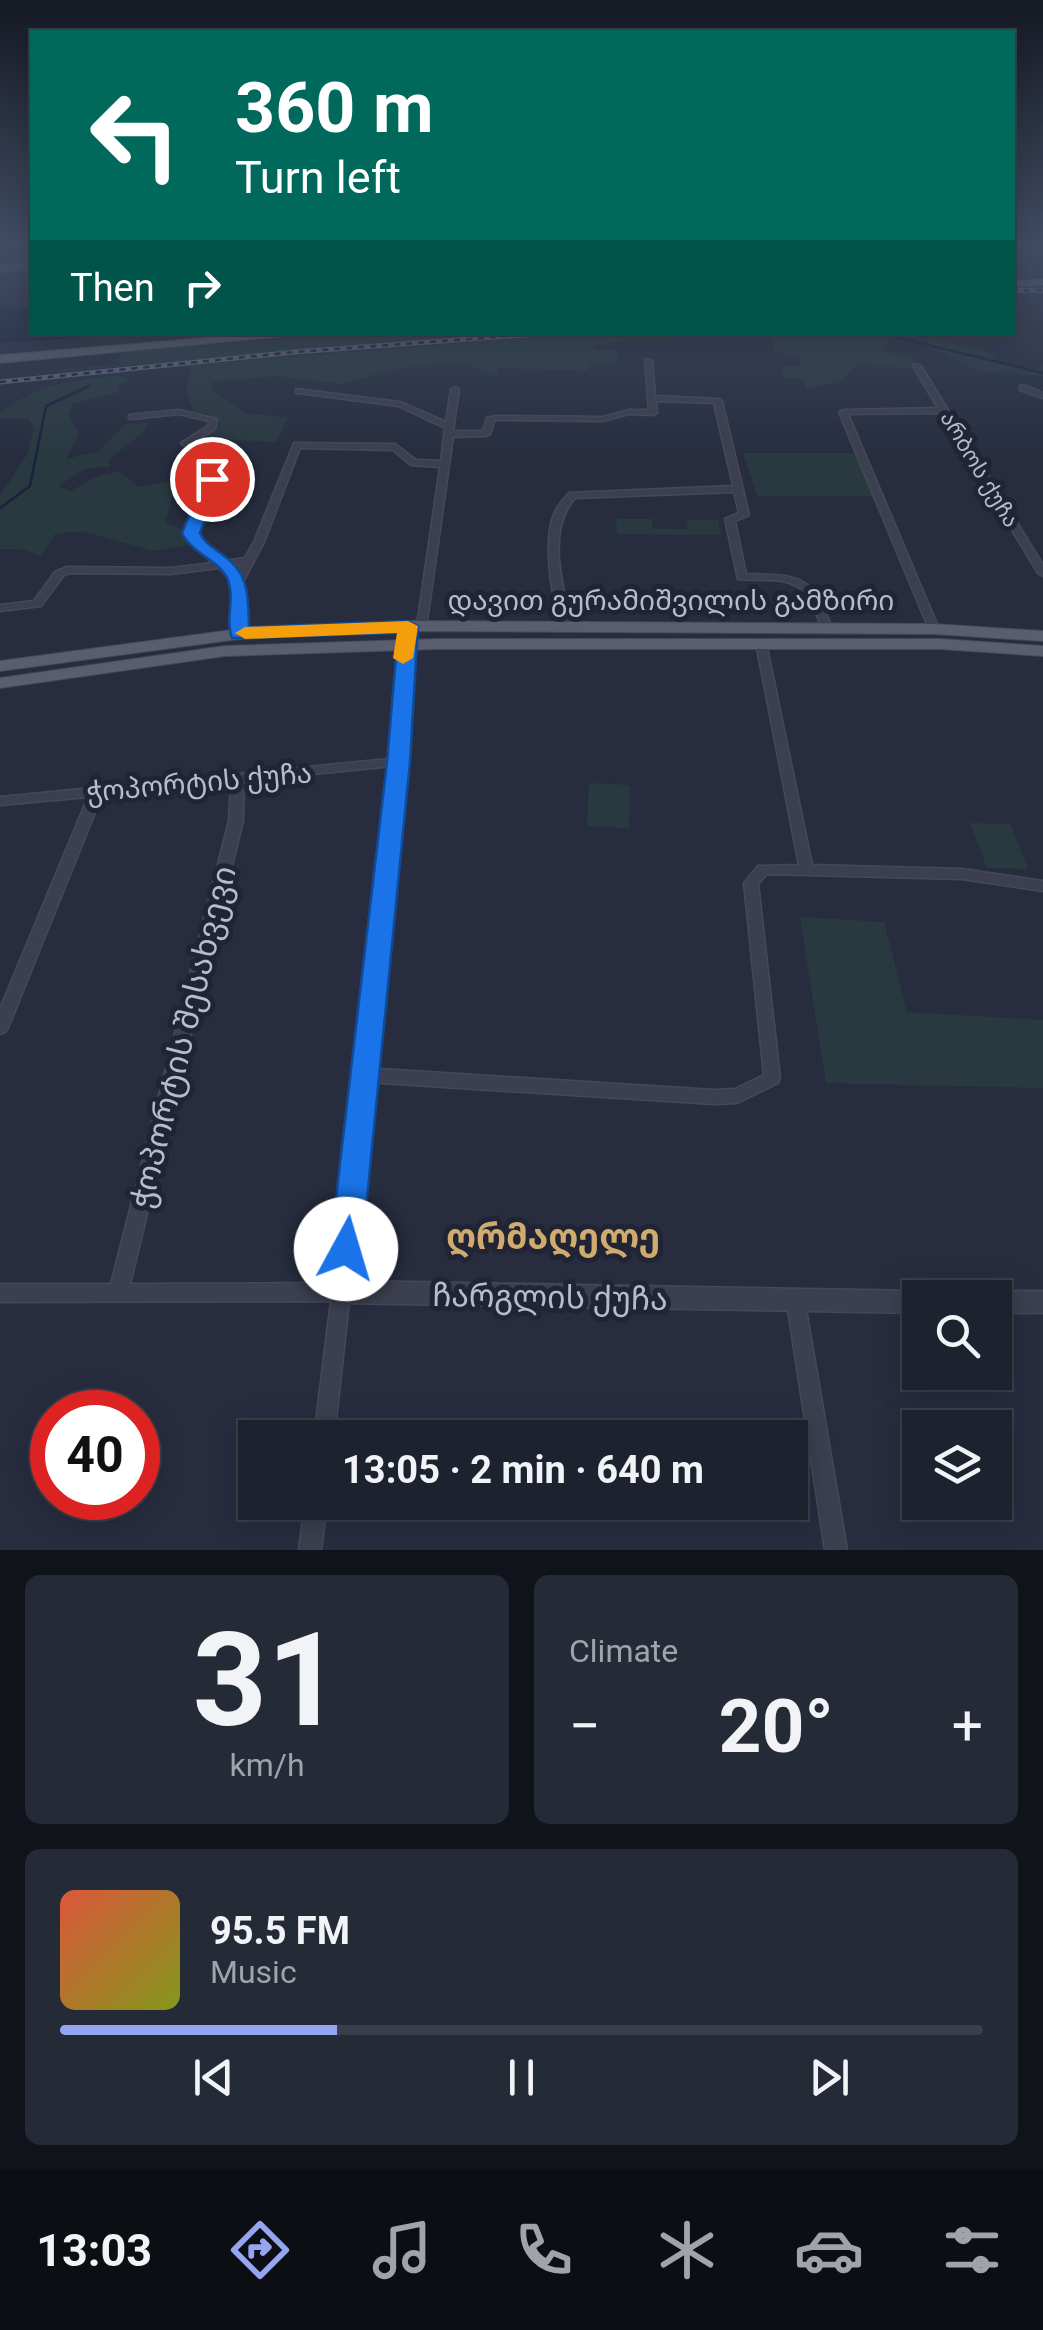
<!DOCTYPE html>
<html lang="en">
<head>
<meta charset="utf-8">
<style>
	body { margin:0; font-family:Roboto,"Noto Sans Georgian",sans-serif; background:#252a37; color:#f1f3f6; height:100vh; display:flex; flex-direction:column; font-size:38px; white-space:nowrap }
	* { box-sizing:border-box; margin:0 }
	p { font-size:32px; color:#a0a4aa }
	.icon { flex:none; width:55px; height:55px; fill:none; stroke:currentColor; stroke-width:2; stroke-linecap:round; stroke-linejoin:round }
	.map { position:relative; height:1550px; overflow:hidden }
	.sheet { display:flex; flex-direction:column; gap:25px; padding:25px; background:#10131a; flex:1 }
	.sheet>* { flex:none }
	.guide { position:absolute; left:30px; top:30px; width:985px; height:305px; border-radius:0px; box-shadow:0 5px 25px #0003,0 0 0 2px #3b3f4b; background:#00695c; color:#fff; overflow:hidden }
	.buttons { position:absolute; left:902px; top:1280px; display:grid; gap:20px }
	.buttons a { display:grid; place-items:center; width:110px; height:110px; border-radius:0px; background:#1d222f; box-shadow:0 5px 25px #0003,0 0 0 2px #3b3f4b; font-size:50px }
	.speed { position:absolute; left:30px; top:1390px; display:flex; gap:20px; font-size:50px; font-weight:700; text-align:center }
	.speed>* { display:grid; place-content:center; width:130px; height:130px; border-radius:50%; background:#1d222f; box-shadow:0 5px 25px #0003,0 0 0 2px #3b3f4b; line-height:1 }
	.speed .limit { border:15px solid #d22; background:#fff; color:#111 }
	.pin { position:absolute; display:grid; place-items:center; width:85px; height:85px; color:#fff; margin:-42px; border:5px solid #fff; border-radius:50%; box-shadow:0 2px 10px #0007 }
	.me { position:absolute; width:110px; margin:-55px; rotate:6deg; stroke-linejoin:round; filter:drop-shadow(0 0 8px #0008) }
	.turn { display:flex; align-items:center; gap:35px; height:210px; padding:0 40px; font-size:45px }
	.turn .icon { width:130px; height:130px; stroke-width:2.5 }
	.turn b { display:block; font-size:70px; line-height:85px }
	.then { display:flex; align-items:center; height:95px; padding:0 40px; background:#0003; gap:20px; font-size:38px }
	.big { font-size:75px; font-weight:700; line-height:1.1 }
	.sheet .card { flex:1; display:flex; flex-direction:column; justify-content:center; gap:15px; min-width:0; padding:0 35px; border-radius:15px; background:#252a37 }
	.sheet .dial { align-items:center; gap:0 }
	.dial b { font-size:130px; line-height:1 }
	.song { display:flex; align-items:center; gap:30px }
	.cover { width:120px; height:120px; border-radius:15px; background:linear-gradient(135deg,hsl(10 70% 55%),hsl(70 70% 35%)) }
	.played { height:10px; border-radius:5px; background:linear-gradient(90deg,#94a6f2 30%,#3b3f4b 30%) }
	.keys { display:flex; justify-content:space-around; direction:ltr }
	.heat { display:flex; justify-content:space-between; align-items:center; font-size:55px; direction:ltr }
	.sheet .tiles { flex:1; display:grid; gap:25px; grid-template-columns:1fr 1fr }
	.card:last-child { grid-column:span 2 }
	.trip { position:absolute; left:238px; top:1420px; width:570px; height:100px; border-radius:0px; background:#1d222f; box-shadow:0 5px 25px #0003,0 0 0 2px #3b3f4b; font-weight:700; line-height:100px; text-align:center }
	.dock { display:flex; height:160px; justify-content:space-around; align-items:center; background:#0c0e13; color:#a0a4aa }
	.dock .icon { width:70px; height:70px }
	.dock .active { color:#94a6f2 }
	.dock b { font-size:45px; color:#f1f3f6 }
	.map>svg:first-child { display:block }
</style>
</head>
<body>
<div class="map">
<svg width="1043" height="1550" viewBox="0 0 1043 1550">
	<rect width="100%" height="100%" fill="#272d3f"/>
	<g fill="#293940">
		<path d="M362,332L511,333L0,376L119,364L121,352Z"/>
		<path d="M698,333L658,336L660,341L641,339L593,345L595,350H617V365L590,364L589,371L498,368L496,377L468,364L403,367L342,384L274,376L211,382L213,391L245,413L288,418L276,442L218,439L191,443L221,424L209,414L194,412L186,389L191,365L569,334Z"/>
		<path d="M774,333H912L890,338L880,352L914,357L915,368L857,365L841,380L806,390L803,379L783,378L782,367L801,366L799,358L773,351Z"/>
		<path d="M928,337L996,355L993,359L1033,370L1043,365V376L978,371L929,346Z"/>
		<path d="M122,376L133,382L120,384L118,392L72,404L68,414L79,433L66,459L99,451L125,424L149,423C141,439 121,446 109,461L111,467L87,468L58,486L71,491L93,478L119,471L139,487L178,479L165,522L189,533L187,540L191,544L153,551L82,531L55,534L41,556L22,549H0V496L28,453L34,428L28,419L0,418V414C36,383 76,379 122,376Z"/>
		<path d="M743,453H855L875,496H757Z"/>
		<path d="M616,519H652L653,529H688L687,520H718L721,535L617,534Z"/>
		<path d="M589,783L630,785L629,828L587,826Z"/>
		<path d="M970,823L1010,824L1028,869L987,868Z"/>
		<path d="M800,917L884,922L907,1012L1043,1020V1088L826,1083Z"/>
	</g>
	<path fill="#1a223d" d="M0,307H32V332L148,333L0,343Z"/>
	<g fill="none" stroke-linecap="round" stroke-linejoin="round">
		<g stroke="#1a223d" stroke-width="2.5">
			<path d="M875,332L1043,373"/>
			<path d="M0,508L30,486L46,406L89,386"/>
		</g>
		<g stroke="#454858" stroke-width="3">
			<g id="minor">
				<path d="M645,359L652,361L655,396L718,399L722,401L749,515L735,521L746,574C801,575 813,575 832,629L831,631H823C819,622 816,611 811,601C796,573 765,582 738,579L725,519L739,513L734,492L575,498C545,532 564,588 571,628L570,630H562C552,601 544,550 552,520C555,509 561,502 569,493L733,486L714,403L656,401L657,413L653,415L629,414L603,421L497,420L494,421L490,434L485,436L453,437L426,628L422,629L417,626L440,467L411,465L393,450L300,448L264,542L243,582L244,634L243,636L239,637L234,634L233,582L219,568L171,574L69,573L63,576L41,606L0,611V605L34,601L55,572L67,567L171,568L213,563L197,549L186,533L210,474L212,453L206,446H185L181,443L208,426L209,421L179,414L132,419H129V415L179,410L217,419L215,429L195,441L211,442L220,453L218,474L196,533L204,545L224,561L245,558L254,542L294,443L395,444L416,460L441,461L445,428L398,406L299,393H296V389L400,402L446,422L451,389L455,387L459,389L453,431H483L487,418L496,416L603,417L629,410H649ZM242,565L237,574L230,566Z"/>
				<path d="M914,364L921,366L1043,565V576L1038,573L941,413L848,414L939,629L934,632L929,629L839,412L843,410L938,408L913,366Z"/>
				<path d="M1020,386H1026L1043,393V398L1020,390Z"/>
				<path d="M761,640L766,643L812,865L962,869L1043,881V891L962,879L767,874L758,884L780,1078L778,1083L737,1103L714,1104L365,1082L359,1080L357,1075L359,1070L365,1068L714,1090L735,1089L764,1075L744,883L758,866L799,865L756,643Z"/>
				<path d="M399,758L405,762L403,765L244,781L243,821L130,1284L341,1283L348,1286L350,1292L334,1438H314L331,1301L0,1302V1284H111L229,821L231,783L102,795L8,1028L5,1032L0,1034V1009L88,797L0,805V797Z"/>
				<path d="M796,1294L803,1296L805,1303L847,1550H825L787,1303L789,1296Z"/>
				<path d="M305,1502H327L321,1550H299Z"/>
			</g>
		</g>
		<g stroke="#454858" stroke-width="3">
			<g id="tertiary">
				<path d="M408,622L414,626L406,762L353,1281L920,1291L928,1294L929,1298H920V1313L341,1303L333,1300L330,1292L392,762L402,626Z"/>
				<path d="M995,1291H1043V1313H995V1298H986L987,1294Z"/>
			</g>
		</g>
		<g stroke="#454858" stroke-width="2">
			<path id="secondary" d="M32,263V269L0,272V266Z"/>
		</g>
		<g stroke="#454858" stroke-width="2">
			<g id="primary">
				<path d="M1043,279V285L1012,287V281Z"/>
				<path d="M277,332H330L0,363V355Z"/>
				<path d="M408,621L934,624L1043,631V641L934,634L408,631L239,639L0,671V661L239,629Z"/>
				<path d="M438,639H940L1043,646V656L940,649H438L225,656L0,688V678L225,646Z"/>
			</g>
		</g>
		<use href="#minor" fill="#3b3f4f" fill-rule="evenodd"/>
		<use href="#tertiary" fill="#3b3f4f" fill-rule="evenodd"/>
		<use href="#secondary" fill="#494e62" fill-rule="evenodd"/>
		<use href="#primary" fill="#595e6f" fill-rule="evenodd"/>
		<g stroke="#5d6376" stroke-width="5">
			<g id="rail">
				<path d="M1012,291L1043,290"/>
				<path d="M0,382L295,352L564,332"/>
			</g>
		</g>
		<use href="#rail" stroke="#202434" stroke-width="2.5" stroke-dasharray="6" stroke-linecap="butt"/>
	</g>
	<linearGradient id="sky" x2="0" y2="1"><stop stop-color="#151923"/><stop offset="0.53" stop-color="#414c63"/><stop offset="1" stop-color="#414c63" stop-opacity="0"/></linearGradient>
	<rect width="1043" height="460" fill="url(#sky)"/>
	<path fill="#1a73e8" stroke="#114b97" stroke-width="2.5" d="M206,476L220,479L200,533C205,544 214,548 223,555C250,574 248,597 249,627L408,621L418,626L410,762L362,1249L358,1260L346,1264L334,1260L330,1249L387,762L398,633L232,638C225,620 235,598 228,580C220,560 192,554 182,533Z"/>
	<path fill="#f59e0b" d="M408,621L418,626L413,658L403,664L393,658L397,633L245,639L235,633L245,627Z"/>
	<g text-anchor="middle" stroke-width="10" stroke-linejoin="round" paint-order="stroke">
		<g font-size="22" fill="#b8bbca" stroke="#202434">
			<text transform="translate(980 469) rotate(59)" y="8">არბოს ქუჩა</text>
		</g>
		<g font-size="28" fill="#b8bbca" stroke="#202434">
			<text x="671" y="610">დავით გურამიშვილის გამზირი</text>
			<text transform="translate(199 782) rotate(-5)" y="10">ჭოპორტის ქუჩა</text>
		</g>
		<g font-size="32" fill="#b8bbca" stroke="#202434">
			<text transform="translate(183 1037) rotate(-76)" y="11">ჭოპორტის შესახვევი</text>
			<text transform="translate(550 1297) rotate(1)" y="11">ჩარგლის ქუჩა</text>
		</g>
		<g font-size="35" font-weight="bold" fill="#cfab6d" stroke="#202434">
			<text x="553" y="1249">ღრმაღელე</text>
		</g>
	</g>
</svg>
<div class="buttons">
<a><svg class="icon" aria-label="search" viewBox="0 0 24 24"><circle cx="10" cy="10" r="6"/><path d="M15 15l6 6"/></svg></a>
<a><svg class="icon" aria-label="layers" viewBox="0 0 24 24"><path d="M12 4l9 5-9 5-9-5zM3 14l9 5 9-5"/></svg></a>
</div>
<div class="speed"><div class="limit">40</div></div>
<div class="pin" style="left:212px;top:479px;background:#d93025"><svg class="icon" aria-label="arrive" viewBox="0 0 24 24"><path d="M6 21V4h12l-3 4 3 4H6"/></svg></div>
<svg class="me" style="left:346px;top:1249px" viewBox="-20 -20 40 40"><circle r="19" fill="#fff"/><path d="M0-13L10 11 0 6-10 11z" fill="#1a73e8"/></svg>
<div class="trip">13:05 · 2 min · 640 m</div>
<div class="guide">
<div class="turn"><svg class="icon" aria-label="left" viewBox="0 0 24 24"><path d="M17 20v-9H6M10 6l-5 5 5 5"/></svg><div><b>360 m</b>Turn left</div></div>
<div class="then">Then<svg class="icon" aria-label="right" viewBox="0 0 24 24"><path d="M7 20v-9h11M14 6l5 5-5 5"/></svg></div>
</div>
</div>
<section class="sheet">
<div class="tiles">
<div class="card dial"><b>31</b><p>km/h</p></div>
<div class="card"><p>Climate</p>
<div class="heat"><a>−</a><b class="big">20°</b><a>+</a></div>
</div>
<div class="card">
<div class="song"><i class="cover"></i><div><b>95.5 FM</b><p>Music</p></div></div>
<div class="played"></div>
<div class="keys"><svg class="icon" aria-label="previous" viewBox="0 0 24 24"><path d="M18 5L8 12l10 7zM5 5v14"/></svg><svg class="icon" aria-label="pause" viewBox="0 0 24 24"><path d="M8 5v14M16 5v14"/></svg><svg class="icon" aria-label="next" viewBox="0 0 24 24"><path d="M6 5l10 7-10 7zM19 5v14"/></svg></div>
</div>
</div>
</section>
<nav class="dock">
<b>13:03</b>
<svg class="icon active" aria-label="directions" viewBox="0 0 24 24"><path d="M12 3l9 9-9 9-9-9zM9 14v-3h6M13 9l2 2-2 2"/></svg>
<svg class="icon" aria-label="music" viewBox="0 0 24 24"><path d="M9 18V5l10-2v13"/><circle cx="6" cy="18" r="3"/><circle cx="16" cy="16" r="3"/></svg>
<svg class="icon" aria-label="phone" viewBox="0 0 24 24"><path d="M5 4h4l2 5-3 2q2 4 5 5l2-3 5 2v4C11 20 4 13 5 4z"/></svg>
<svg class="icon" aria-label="climate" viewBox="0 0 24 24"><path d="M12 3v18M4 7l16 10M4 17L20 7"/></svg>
<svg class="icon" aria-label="car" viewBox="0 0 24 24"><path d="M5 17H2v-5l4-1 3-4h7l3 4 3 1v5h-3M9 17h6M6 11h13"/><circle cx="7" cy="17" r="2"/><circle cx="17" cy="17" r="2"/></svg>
<svg class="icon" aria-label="filters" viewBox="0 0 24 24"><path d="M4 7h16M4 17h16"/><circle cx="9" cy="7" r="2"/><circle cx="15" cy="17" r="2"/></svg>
</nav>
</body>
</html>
